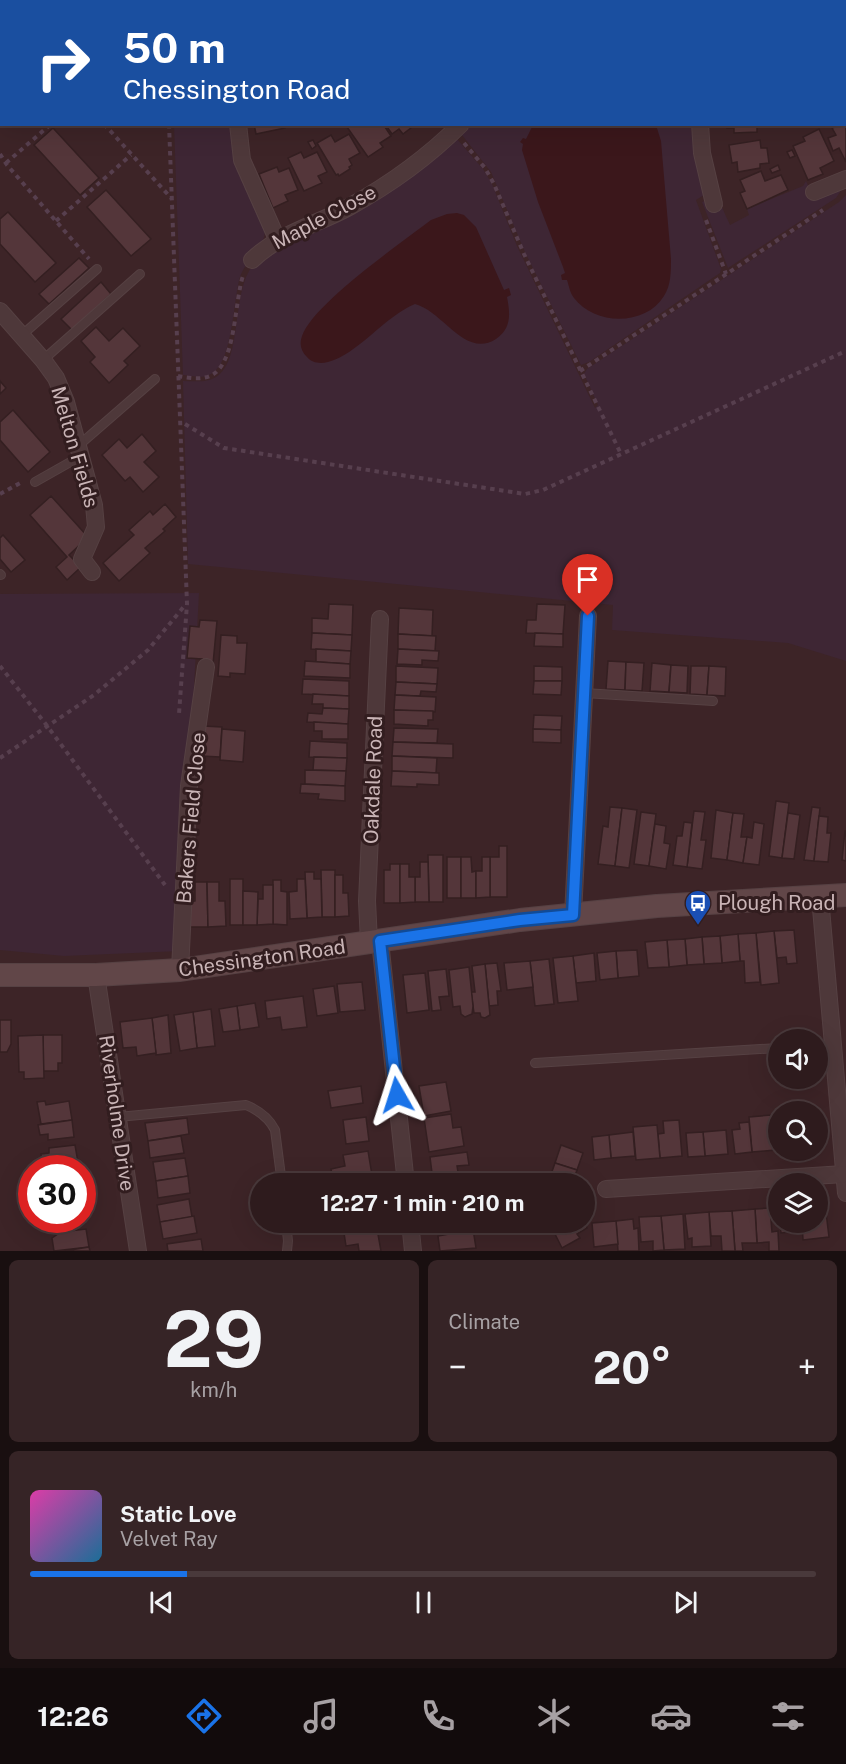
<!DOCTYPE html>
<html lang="en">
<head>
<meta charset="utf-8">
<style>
	body { margin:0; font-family:"Public Sans",sans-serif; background:#362426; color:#f1f3f6; height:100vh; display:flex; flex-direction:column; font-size:22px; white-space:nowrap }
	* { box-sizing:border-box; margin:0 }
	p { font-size:20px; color:#a7a1a4 }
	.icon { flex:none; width:33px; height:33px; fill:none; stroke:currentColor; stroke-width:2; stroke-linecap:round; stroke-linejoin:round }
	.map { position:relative; height:1251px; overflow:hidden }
	.sheet { display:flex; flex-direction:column; gap:9px; padding:9px; background:#190f10; flex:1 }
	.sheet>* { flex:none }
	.guide { position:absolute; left:0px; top:0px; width:846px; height:126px; box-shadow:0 6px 24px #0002,0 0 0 2px #49393b; background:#1a4fa0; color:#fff; overflow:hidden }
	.buttons { position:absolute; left:768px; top:1029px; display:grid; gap:12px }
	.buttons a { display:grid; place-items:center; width:60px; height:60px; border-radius:50%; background:#2e1b1d; box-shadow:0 6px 24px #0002,0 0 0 2px #49393b; font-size:30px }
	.speed { position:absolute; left:18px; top:1155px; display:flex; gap:12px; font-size:30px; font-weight:700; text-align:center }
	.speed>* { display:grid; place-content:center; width:78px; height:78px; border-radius:50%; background:#2e1b1d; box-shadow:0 6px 24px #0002,0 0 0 2px #49393b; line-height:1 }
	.speed .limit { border:9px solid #d22; background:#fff; color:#111 }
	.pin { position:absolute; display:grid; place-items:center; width:51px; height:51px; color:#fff; margin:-62px -26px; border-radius:50% 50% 50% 0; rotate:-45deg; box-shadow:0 0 6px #0007 }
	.pin .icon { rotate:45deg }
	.me { position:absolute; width:66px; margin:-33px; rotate:354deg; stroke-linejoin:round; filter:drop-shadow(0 0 4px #0008) }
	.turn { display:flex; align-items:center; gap:21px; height:126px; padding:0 24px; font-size:27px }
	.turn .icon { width:78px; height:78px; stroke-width:2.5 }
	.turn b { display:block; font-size:42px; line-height:51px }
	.big { font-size:45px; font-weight:700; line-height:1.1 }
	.sheet .widget { flex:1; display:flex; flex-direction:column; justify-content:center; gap:9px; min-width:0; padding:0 21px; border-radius:9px; background:#362426 }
	.sheet .dial { align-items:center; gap:0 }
	.dial b { font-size:78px; line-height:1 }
	.song { display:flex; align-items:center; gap:18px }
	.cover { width:72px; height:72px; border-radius:9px; background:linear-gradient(135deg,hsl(320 70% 55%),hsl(200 70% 35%)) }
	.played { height:6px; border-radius:3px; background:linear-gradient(90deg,#1a73e8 20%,#49393b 20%) }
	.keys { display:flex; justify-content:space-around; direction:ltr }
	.heat { display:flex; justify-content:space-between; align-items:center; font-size:33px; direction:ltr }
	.sheet .tiles { flex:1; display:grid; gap:9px; grid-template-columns:1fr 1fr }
	.widget:last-child { grid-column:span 2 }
	.trip { position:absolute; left:250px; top:1173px; width:345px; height:60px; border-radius:30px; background:#2e1b1d; box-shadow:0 6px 24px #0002,0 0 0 2px #49393b; font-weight:700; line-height:60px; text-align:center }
	.menu { display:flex; height:96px; justify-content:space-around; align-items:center; background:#120b0c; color:#a7a1a4 }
	.menu .icon { width:42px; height:42px }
	.menu .active { color:#1a73e8 }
	.menu b { font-size:27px; color:#f1f3f6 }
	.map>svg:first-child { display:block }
</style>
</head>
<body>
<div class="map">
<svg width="846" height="1251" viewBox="0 0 846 1251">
	<rect width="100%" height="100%" fill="#3d2427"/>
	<g fill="#3e2634">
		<path d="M473,124L691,125L694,152L704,195L696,200L721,269L720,273L589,362L581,365L525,252L491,172L462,135Z"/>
		<path d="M174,125H230L265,232C263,250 245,261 240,277C233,300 233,363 211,374C202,379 192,376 183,375Z"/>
		<path d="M457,139L483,169L492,184L517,246L595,408L598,405L584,374L587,369L839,202L846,195V661L788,643L612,630L613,605L188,564L183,381C194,381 206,383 216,377C244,360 230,288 255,263L438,155Z"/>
		<path d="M806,181L814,198L833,189L835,193L842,189L836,198L728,268L702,202L707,200L720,203L730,225L749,215L747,209L803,186Z"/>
		<path d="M199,593L180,951L64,956L0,950V594Z"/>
	</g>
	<g fill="#3b171b">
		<path d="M533,125H656L661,141L671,259C671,272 671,285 664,296C646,326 595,326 574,298C570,293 569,286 567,280H562L561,275L565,273L563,267L538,202L522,150L523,144L520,142L523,138L526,139Z"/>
		<path d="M457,213L464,215L476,227L504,290L509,288L511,295L507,297C510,313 512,328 496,339C465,359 443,311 415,304C385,316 357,355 328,362C320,364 312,363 307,357C301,351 299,344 302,336C313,304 401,243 431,220L447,214Z"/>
	</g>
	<g fill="#54363a" stroke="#341f21" stroke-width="1.5">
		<path d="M97,0H131L133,2H98Z"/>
		<path d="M232,0H325L319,2Z"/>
		<path d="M846,36V65H844V37Z"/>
		<path d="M846,121V162L839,148L833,151L828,138L836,135L832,128L844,124Z"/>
		<path d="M254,124H284L285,128L256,134Z"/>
		<path d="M350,124H383L391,136L380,143L383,147L368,157L347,127Z"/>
		<path d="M385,124H416L403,134L399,129L392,134Z"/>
		<path d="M727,124H757V132L734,133V128H727Z"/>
		<path d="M53,128L99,178L80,195L34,145Z"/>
		<path d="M819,129L834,161L820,168L823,174L808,180L793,146L805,141L803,137Z"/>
		<path d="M349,134L360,153L349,159L352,165L349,167L350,169L339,176L338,174L336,175L317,143L331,135L335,142Z"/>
		<path d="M313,140L316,146L312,149L308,142Z"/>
		<path d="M760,140L761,148H767L769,163L760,164V168L738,172L737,162L732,163L729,145Z"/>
		<path d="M792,150L795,156L790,158L787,152Z"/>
		<path d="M301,152L304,158L317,152L327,172L318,176L322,183L304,191L288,158Z"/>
		<path d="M778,165L780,170L772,173L770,169Z"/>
		<path d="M277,167L279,172L289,168L298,190L285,195L288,201L273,208L259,174Z"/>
		<path d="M761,171L765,181L781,175L788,190L747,209L740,193L745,191L740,180Z"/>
		<path d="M106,190L151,239L131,256L87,207Z"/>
		<path d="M8,212L56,263L35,282L0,244V219Z"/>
		<path d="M79,258L89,268L49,304L39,294Z"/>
		<path d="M101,282L111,294L72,330L61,319Z"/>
		<path d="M96,327L109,341L123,328L140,346L124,361L128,365L109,383L90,362L95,357L81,341Z"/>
		<path d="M0,381L6,388L0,394Z"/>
		<path d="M13,410L50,452L28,472L0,440V422Z"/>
		<path d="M142,434L156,451L144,462L159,477L143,492L130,477L125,481L102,455L119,439L127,448Z"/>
		<path d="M51,496L88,537L69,555L81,567L67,580L56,567L67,557L30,515Z"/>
		<path d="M165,504L176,517L163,529L165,531L145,548L150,553L119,581L103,563L134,535L129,530L150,511L153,515Z"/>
		<path d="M3,535L25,560L11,572L0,559V538Z"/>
		<path d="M329,604L353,605L352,635L312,633V618L328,619Z"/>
		<path d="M537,604L565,605L563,634L526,633L527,620H536Z"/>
		<path d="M399,608L433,610L432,636L398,634Z"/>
		<path d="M200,620L217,621L213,664L201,663L202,659L187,658L190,626L199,627Z"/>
		<path d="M312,633L352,635L351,651L311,649Z"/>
		<path d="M535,633L563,634V647L534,646Z"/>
		<path d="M398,634L436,636L435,651L398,649Z"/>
		<path d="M221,635L237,636V643H247L245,674L230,673V677L218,676Z"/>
		<path d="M316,649L351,651L350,664L316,662Z"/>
		<path d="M398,649L439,651L438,661L422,660V665L397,664Z"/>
		<path d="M305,661L350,664V678L304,676Z"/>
		<path d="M608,661L626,662L625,690L606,689Z"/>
		<path d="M626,662L644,663L642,691L625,690Z"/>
		<path d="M652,663L671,665L669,692L650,691Z"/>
		<path d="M671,665L688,666L687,693L669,692Z"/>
		<path d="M396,666L438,668L437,684L396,682Z"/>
		<path d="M534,666L562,667V681H534Z"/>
		<path d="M691,666H709L707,695L690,694Z"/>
		<path d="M709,666L726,667L725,696L707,695Z"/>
		<path d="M303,679L349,681V696L302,694Z"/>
		<path d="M534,681H562L561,695L533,694Z"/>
		<path d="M396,682L437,684L436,692L421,691L420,696L395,695Z"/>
		<path d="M313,694L349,696V709L323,708V704H312Z"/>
		<path d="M395,695L436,697L435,712L394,710Z"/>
		<path d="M323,708L349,709L348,724L307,722L308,713L322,714Z"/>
		<path d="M394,710L433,711V720H428V726L394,724Z"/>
		<path d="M534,715L562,716L561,730L533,729Z"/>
		<path d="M314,722L348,724V739H322V731H314Z"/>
		<path d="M203,726L222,727L220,757L201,756Z"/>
		<path d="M394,728L438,729L437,743L393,742Z"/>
		<path d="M222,729L245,731L243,762L220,760Z"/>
		<path d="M533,729L561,730V743L533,742Z"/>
		<path d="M310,741L347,743V758L309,757Z"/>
		<path d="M393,742L453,744V758L392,756Z"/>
		<path d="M392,756L437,758L436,773L392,771Z"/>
		<path d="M314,757L347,758L346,771L313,770Z"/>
		<path d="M305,770L346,771L345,786L305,784Z"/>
		<path d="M392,771L439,773V785L417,784V787L391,786Z"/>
		<path d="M301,784L345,786V801L318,799L319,794L300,793Z"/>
		<path d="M776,801L789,803L782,858L769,856Z"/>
		<path d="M610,807L622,808L615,866L598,864L603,826L608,827Z"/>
		<path d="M812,807L820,808L814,861L804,860Z"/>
		<path d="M622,808L637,810L629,868L615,866Z"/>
		<path d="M716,810L733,813L727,860L711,858Z"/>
		<path d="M694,811L705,812L701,840H706L702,869L687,867Z"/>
		<path d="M641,812L656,814L649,866L634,864Z"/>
		<path d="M733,813L744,814L741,837H747L743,863L727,860Z"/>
		<path d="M788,813L800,815L794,859L782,858Z"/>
		<path d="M819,816L828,817L827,833H831L828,862L814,861Z"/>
		<path d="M684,822L692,823L687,867L673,865L677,836H682Z"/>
		<path d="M754,822L764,824L759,865L743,863L747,837L752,838Z"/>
		<path d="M655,824L666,826L664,843L670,844L666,869L649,866Z"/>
		<path d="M845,831H846V861L842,860Z"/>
		<path d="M499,846H507V897H490V857H499Z"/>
		<path d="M428,855H443V902H429Z"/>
		<rect x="447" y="857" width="14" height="41"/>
		<path d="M461,857H471L472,872L476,871V898H461Z"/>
		<path d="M482,857H490V897L476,898V871H482Z"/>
		<path d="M420,862H428L429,902H415V877H420Z"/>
		<path d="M390,864H400V903H384V870H390Z"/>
		<path d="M400,864H409V877H415V902L400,903Z"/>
		<path d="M321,870H335V917H322Z"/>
		<path d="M305,872H314V879H321L322,917L307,918Z"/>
		<path d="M335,875H343V893H348L349,916L335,917Z"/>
		<rect x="230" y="879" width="13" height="46"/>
		<path d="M297,879H305L307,918L290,919L289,892L297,891Z"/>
		<path d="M273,880H281V891L287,892V925L273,924Z"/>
		<path d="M195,882H207L208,927H190V902L195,901Z"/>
		<path d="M207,882H219V901H225L226,926L208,927Z"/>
		<path d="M263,885H273V924L257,925L258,899H263Z"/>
		<path d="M243,891L258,892L257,925H243Z"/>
		<path d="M794,930L797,963L787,964L786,957L777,958L774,931Z"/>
		<path d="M774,931L779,983L761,985L756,933Z"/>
		<path d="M756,933L760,982L745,983L744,961H740L738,934Z"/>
		<path d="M738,934L740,961L722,963L720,936Z"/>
		<path d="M720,936L722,963L704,964L702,937Z"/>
		<path d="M702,937L704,964L687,965L685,939Z"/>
		<path d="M685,939L687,965L669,967L667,940Z"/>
		<path d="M667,940L669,967L648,968L645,942Z"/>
		<path d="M637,950L639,976L618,978L616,951Z"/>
		<path d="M616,951L618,978L600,980L597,953Z"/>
		<path d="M594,953L596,981L576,983L573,956Z"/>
		<path d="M573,956L578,1001L558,1003L553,958Z"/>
		<path d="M549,959L554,1004L535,1006L530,961Z"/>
		<path d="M530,961L533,987L507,990L504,963Z"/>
		<path d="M497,963L501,991H497L498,1005L489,1006L485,964Z"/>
		<path d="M485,964L490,1015L485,1018L481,1017L480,1013H474L471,992H475L472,966Z"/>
		<path d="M469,967L473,1006L472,1014L465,1017L461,1014L460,1006L453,1007L449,970Z"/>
		<path d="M446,969L449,996L439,997L441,1010L432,1011L428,971Z"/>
		<path d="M425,973L429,1010L407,1013L403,975Z"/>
		<path d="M362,982L365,1010L340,1012L337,984Z"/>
		<path d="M334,986L338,1013L317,1016L313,989Z"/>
		<path d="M303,996L307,1027L282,1030L280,1017L267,1019L265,1001Z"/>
		<path d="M255,1003L259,1027L240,1030L237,1006Z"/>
		<path d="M237,1006L240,1030L223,1032L219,1009Z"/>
		<path d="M211,1009L215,1046L197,1048L193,1012Z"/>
		<path d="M193,1012L197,1048L180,1051L174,1015Z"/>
		<path d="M168,1015L171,1053L156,1055L152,1018Z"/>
		<path d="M152,1018L156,1053L137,1056L136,1047L123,1048L120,1022Z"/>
		<path d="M0,1020H11V1044L7,1052H0Z"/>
		<path d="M43,1035H62V1063H58V1071H43Z"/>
		<path d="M43,1035L44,1078L24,1079V1072H19L18,1036Z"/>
		<path d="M446,1082L451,1111L424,1116L419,1086Z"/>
		<path d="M361,1086L363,1103L331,1108L328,1091Z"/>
		<path d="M45,1101L46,1105L69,1101L72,1120L41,1124L37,1102Z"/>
		<path d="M451,1114L453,1128L461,1127L464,1146L429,1152L424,1118Z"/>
		<path d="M771,1115L775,1150L752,1152L749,1117Z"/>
		<path d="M366,1117L369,1141L346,1144L343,1120Z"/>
		<path d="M187,1118L189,1134L148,1141L145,1123Z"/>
		<path d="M72,1120L74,1137L48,1140V1134L40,1135L38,1125Z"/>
		<path d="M679,1120L682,1156L660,1158L658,1134L664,1133L663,1121Z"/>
		<path d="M749,1122L752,1152L735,1154L732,1130L740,1129L739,1123Z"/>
		<path d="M818,1124H820L821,1147L818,1148Z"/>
		<path d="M657,1125L660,1158L636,1160L633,1127Z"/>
		<path d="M726,1130L728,1154L705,1156L703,1132Z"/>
		<path d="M633,1132L635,1156L611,1158L609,1135Z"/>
		<path d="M703,1132L705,1156L688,1157L686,1133Z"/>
		<path d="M609,1135L611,1158L594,1160L592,1137Z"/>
		<path d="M181,1136L184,1153L150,1158L148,1141Z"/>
		<path d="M75,1145L78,1162L42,1167L41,1154L49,1153V1148Z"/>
		<path d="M561,1145L583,1153L577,1170L555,1163Z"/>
		<path d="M368,1151L373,1181L348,1184L347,1177L333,1180L331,1169L345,1166L343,1155Z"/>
		<path d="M467,1152L469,1165L457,1166L460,1184H447L446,1179L433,1181L430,1157Z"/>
		<path d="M185,1158L188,1176L156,1181L153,1162Z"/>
		<path d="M78,1162L79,1168H51V1166Z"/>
		<path d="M555,1163L577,1170L572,1184H560L549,1180Z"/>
		<path d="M188,1176L190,1193L158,1198L156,1181Z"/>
		<path d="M189,1199L192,1217L160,1222L157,1205Z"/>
		<path d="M818,1204H825L829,1237L803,1240L802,1222H818Z"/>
		<path d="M82,1205L85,1223L47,1226L46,1220H82Z"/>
		<path d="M770,1208L772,1232L778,1231L779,1251H769V1242L757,1243L755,1209Z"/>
		<path d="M755,1209L757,1243H742L743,1251H735L732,1211Z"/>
		<path d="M732,1211L735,1251H722L721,1236H711L709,1212Z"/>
		<path d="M709,1212L711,1246L692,1247V1238L688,1239L685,1214Z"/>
		<path d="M683,1214L685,1249L664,1250L661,1216Z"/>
		<path d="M194,1216L197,1233L163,1239L160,1222Z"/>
		<path d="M661,1216L664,1250L653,1251V1241L641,1242L639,1217Z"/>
		<path d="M633,1219L634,1229L638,1228L639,1251H618L616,1221Z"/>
		<path d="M616,1221L618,1244L594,1247L592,1223Z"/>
		<path d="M549,1222H562L552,1228Z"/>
		<path d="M562,1222H584L587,1228L577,1234L580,1238L562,1248L552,1228Z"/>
		<path d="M780,1222H802V1231L781,1233Z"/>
		<path d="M376,1223L381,1251H359L358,1244L346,1246L344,1233L361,1230L360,1226Z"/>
		<path d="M472,1223L476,1248L440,1251L438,1236L461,1232L460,1225Z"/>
		<path d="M86,1229L89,1247L54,1251L52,1238L61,1232Z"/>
		<path d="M201,1239L203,1251H168L167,1244Z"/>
		<path d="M89,1247L90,1251H64Z"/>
	</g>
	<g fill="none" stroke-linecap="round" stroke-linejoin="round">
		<g stroke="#564143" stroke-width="10">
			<g id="service">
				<path d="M345,2L347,0"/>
				<path d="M22,335L97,269"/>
				<path d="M43,360L140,274"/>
				<path d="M78,446L155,379"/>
				<path d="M35,482L81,456"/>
				<path d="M0,574L1,575"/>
				<path d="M584,693L713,701"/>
				<path d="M818,1046L833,1045"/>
				<path d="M535,1063L778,1048"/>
				<path d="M118,1117L246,1105C258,1110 269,1118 275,1130L282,1184"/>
				<path d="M286,1222L288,1241L287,1251"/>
			</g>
		</g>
		<g stroke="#564143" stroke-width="18">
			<g id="minor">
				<path d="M14,0L16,2"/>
				<path d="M359,0L360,2"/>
				<path d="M677,0L683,2"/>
				<path d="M565,2L566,0"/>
				<path d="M742,2V0"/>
				<path d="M844,8H846"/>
				<path d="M0,81L2,80"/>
				<path d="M238,124L242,160L277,239"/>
				<path d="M700,124L702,153L714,204"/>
				<path d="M814,192L846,179"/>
				<path d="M252,260C280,233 316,225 349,207C389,185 429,156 461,124"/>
				<path d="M0,311L43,360L56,378L66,402L94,505L96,527L82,559L92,572"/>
				<path d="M820,897L846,1193"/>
				<path d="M573,915L588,616"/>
				<path d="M380,941L406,1184"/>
				<path d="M369,942L367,901L380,619"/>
				<path d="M180,970L189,786L206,667"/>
				<path d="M96,975L138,1251"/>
				<path d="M606,1189L844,1174"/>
				<path d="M410,1222L413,1251"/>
			</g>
		</g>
		<g stroke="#564143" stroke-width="24">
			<path id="secondary" d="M0,975H96L180,970L520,920L657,906L846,895"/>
		</g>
		<g stroke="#573f4e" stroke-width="4" stroke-dasharray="4.5 4.5" stroke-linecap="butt">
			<path d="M164,0V2"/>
			<path d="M223,0V2"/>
			<path d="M46,2L47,0"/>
			<path d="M104,124L172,199"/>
			<path d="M169,124L187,604L179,714"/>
			<path d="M464,143L485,168L494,184L524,254L621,454"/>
			<path d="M0,154L7,165L89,259"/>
			<path d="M6,163L51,124"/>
			<path d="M706,220L726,274"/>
			<path d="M56,221L131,155"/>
			<path d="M580,371L823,210"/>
			<path d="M178,376C188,378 200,380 210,376C237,365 234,298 244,273"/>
			<path d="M185,424L224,448L525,494L543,490L846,351"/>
			<path d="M0,494L22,482"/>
			<path d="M0,666L48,727L165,885"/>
			<path d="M0,758L94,695L148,650L186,604"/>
		</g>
		<use href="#service" stroke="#4e383a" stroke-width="8"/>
		<use href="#minor" stroke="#4e383a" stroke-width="16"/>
		<use href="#secondary" stroke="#614648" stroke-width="22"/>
	</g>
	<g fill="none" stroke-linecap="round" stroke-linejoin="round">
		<g stroke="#114b97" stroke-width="15">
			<path id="route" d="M397,1095L380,941L520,920L573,915L588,616"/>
		</g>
		<use href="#route" stroke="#1a73e8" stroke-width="10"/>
	</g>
	<defs>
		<g id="bus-pin" transform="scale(1.35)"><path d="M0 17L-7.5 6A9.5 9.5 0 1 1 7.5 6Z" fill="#1a4fb4" stroke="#321d1f"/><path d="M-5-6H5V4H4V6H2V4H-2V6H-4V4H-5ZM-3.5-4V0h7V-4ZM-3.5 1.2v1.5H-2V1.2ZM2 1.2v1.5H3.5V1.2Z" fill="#fff"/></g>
	</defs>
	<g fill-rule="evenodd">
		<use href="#bus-pin" x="698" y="903"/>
	</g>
	<g text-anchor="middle" stroke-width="6" stroke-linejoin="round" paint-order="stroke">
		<g font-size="20" fill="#c9b4b6" stroke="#321d1f">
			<text transform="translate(324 217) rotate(-28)" y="7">Maple Close</text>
			<text transform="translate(75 447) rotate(74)" y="7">Melton Fields</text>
			<text transform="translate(373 780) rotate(-88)" y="7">Oakdale Road</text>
			<text transform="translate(191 818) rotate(-85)" y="7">Bakers Field Close</text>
			<text transform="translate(262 958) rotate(-8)" y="7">Chessington Road</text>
			<text transform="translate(117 1113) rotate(82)" y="7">Riverholme Drive</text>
		</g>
		<g font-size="20" fill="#c9b4b6" stroke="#321d1f" text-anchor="start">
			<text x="718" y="910">Plough Road</text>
		</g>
	</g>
</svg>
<div class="buttons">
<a><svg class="icon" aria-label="sound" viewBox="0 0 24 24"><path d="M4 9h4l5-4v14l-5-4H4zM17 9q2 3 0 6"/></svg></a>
<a><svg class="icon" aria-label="search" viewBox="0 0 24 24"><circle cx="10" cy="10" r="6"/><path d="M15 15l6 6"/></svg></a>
<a><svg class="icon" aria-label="layers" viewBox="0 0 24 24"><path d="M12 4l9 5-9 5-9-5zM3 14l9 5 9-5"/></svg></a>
</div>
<div class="speed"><div class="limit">30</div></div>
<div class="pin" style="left:588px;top:616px;background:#d93025"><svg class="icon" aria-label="arrive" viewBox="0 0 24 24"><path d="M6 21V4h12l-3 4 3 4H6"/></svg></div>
<svg class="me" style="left:397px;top:1095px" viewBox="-20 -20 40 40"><path d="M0-17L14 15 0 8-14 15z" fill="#1a73e8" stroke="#fff" stroke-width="4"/></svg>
<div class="trip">12:27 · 1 min · 210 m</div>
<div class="guide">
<div class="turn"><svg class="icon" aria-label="right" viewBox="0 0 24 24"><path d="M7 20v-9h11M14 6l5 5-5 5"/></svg><div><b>50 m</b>Chessington Road</div></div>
</div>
</div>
<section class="sheet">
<div class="tiles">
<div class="widget dial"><b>29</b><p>km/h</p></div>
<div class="widget"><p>Climate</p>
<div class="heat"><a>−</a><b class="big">20°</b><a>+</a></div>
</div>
<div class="widget">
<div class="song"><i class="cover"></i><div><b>Static Love</b><p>Velvet Ray</p></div></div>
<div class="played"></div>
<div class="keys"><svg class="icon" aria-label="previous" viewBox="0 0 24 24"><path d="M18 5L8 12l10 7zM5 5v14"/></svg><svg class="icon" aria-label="pause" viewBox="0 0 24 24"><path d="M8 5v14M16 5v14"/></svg><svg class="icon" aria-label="next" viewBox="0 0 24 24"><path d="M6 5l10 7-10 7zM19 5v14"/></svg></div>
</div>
</div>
</section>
<nav class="menu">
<b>12:26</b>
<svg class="icon active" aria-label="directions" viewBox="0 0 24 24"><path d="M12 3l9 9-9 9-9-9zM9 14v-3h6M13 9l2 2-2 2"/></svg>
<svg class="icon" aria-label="music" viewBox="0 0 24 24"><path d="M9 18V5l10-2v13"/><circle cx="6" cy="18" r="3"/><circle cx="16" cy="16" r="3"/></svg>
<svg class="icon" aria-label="phone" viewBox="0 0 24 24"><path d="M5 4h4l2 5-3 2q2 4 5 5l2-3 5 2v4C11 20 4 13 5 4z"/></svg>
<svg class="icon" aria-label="climate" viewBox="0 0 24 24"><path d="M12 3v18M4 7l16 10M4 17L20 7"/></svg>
<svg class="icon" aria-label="car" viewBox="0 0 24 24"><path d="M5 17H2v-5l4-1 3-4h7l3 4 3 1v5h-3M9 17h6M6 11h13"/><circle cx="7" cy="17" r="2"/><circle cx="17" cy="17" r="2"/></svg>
<svg class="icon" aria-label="filters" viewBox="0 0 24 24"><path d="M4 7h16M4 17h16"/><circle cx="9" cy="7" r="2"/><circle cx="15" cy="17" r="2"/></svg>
</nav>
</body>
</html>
